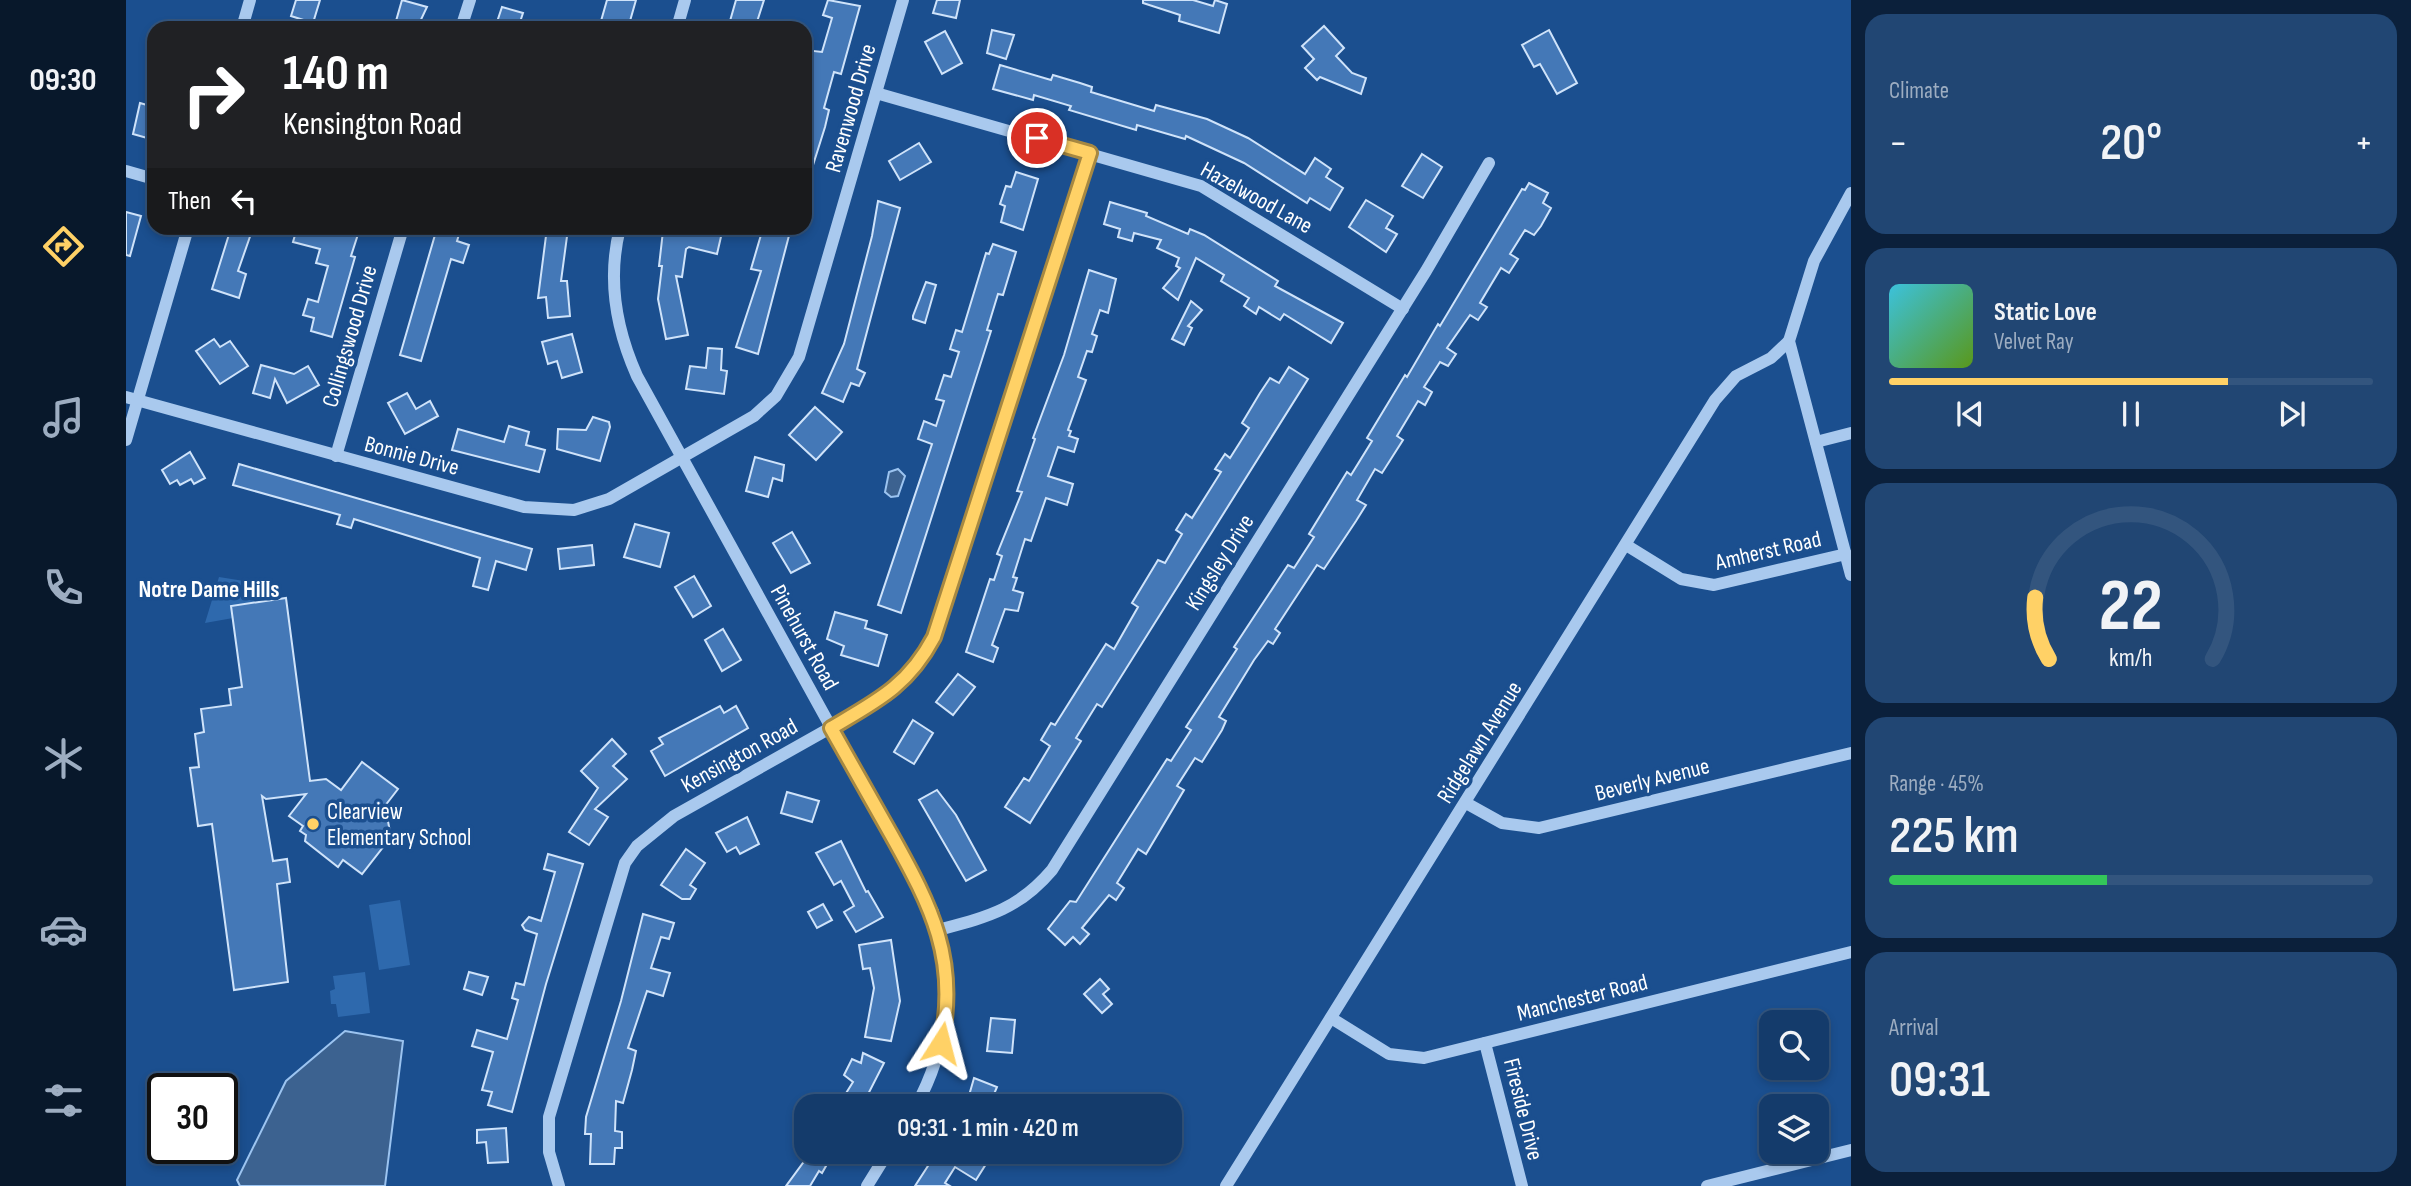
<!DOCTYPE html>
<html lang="en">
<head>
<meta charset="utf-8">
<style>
	body { margin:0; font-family:"Sofia Sans Condensed",sans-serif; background:#214673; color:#f1f3f6; height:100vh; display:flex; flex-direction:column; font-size:26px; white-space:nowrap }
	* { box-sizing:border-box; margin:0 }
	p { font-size:23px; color:#9dadc1 }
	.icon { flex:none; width:38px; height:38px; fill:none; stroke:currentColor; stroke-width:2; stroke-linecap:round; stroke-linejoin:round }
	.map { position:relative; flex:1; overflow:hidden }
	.panel { display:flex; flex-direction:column; gap:14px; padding:14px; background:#0b203b; width:560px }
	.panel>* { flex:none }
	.banner { position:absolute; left:21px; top:21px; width:665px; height:214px; border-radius:21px; box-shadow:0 4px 10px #0003,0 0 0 2px #33557e; background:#202124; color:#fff; overflow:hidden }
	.fabs { position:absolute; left:1633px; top:1010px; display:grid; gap:14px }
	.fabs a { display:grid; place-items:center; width:70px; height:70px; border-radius:14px; background:#143b6b; box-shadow:0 4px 10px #0003,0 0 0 2px #33557e; font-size:35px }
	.speed { position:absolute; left:21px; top:1073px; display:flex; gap:14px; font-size:35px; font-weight:700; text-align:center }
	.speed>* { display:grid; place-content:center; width:91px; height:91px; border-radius:50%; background:#143b6b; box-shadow:0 4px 10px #0003,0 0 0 2px #33557e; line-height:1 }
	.speed .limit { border:4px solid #111; border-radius:10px; background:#fff; color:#111 }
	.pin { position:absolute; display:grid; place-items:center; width:60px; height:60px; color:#fff; margin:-30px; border:4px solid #fff; border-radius:50%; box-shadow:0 2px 7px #0007 }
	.me { position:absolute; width:77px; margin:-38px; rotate:9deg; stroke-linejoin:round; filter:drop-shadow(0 0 5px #0008) }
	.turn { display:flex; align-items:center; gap:24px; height:147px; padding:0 21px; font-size:32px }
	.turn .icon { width:91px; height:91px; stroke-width:2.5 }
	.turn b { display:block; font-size:49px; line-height:60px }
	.then { display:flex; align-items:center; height:66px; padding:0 21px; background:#0003; gap:14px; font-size:26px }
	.big { font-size:52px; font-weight:600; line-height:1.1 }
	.panel .tile { flex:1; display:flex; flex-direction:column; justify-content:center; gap:10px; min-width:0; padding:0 24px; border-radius:21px; background:#214673 }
	.panel .dial { align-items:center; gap:0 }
	.dial svg { height:182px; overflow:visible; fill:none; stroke:#33557e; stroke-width:7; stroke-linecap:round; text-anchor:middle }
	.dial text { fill:#f1f3f6; stroke:none }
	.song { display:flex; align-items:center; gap:21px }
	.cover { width:84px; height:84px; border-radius:10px; background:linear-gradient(135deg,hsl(190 70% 55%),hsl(90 70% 35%)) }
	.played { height:7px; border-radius:4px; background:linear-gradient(90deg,#ffd166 70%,#33557e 70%) }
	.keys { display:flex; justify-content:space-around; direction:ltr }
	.heat { display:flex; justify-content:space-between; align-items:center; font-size:38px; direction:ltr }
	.charge { height:10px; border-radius:5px; background:linear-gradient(90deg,#34c759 45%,#33557e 0) }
	.trip { position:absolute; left:668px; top:1094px; width:388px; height:70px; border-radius:21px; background:#143b6b; box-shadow:0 4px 10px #0003,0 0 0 2px #33557e; font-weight:600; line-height:70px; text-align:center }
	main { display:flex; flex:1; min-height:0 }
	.dock { display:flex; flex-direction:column; width:126px; justify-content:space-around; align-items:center; background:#08182b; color:#9dadc1 }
	.dock .icon { width:49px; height:49px }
	.dock .on { color:#ffd166 }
	.dock b { font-size:32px; color:#f1f3f6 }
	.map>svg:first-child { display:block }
</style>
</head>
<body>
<main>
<nav class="dock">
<b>09:30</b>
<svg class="icon on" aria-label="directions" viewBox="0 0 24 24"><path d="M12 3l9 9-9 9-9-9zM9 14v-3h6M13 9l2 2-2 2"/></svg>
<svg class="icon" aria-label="music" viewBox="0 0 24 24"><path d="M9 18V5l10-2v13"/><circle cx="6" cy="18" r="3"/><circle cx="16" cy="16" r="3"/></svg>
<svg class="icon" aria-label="phone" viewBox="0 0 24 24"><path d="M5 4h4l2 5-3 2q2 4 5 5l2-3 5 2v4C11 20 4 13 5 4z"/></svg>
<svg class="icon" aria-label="climate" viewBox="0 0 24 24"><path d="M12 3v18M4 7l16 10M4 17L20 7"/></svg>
<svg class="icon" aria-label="car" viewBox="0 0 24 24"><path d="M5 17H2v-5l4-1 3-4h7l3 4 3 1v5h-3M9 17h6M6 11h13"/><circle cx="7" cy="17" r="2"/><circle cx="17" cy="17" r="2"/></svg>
<svg class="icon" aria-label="filters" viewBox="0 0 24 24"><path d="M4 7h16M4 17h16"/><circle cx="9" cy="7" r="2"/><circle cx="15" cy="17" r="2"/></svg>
</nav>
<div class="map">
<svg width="1725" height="1186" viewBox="0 0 1725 1186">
	<rect width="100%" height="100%" fill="#1b4f8f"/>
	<g fill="#2e69ad">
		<path d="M93,577L118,581L126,591L128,602L105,606L107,618L79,623Z"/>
		<path d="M274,900L284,965L253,970L243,905Z"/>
		<path d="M239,972L244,1013L212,1017L210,1004H205L204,991L209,989L207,976Z"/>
	</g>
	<g fill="#3c6290" stroke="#9cc4f0" stroke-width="2">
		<path d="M772,469L779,476L772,496L765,497L759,492L763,472Z"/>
		<path d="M219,1031L277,1041L259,1186H114L111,1180L160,1081Z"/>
	</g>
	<g fill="#4478b7" stroke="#cfe3fa" stroke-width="2">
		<path d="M170,0H194L187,23L165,16Z"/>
		<path d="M276,0L301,7L291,28H268Z"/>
		<path d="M481,0H510L502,28H473Z"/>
		<path d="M610,0H638L629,28H602Z"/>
		<path d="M702,0L734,6L715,74L708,72L698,108L703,110L699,127L682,181L679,180V111L685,89L679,87L684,66L679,65V50L696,52L706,18L697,15Z"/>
		<path d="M811,0H834L830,18L807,13Z"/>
		<path d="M1017,0H1067L1087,6L1089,0L1101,4L1093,33L1053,21L1054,15L1017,3Z"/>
		<path d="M376,7L397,13L392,28H369Z"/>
		<path d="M1198,26L1218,48L1210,56L1226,73L1240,78L1235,94L1194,77L1191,80L1179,68L1188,59L1176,46Z"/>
		<path d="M866,30L888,35L880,59L861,53Z"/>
		<path d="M1423,30L1451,83L1431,94L1414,64L1408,67L1396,45Z"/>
		<path d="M819,31L836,63L816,74L799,42Z"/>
		<path d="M874,65L925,80L927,75L954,83L966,87L965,92L1028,111L1030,105L1081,119L1122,138L1179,174L1189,158L1205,169L1200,177L1217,188L1204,210L1184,198L1181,203L1118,163L1060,136L1059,139L1011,125L1010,130L943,110L945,106L908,95L907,100L867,89Z"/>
		<path d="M14,103L28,107V140L7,134Z"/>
		<path d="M793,143L805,162L774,180L763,161Z"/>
		<path d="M1296,154L1316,167L1297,198L1276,186Z"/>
		<path d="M890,172L912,179L897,230L875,222L879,206L874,204L880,186L885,187Z"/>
		<path d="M1403,183L1422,193L1417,203L1425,208L1415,226L1408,235L1399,230L1384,254L1392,259L1383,273L1375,268L1354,303L1361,307L1352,320L1344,315L1321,348L1330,354L1322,366L1314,362L1298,387L1306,392L1299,405L1292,401L1271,436L1277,440L1256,473L1249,469L1231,500L1240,505L1230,521L1198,569L1191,565L1149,629L1154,633L1147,644L1142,641L1128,660L1093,717L1100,721L1096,730L1076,762L1069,758L1051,786L1058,790L1020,854L1012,849L991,883L998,888L990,900L983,895L956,928L963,934L954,944L947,937L939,945L922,929L944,901L950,902L1041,759L1045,761L1065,730L1060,727L1111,649L1108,647L1162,565L1168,568L1188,537L1183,534L1221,472L1225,475L1246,441L1241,438L1279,375L1281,377L1312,324L1314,326L1396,189L1399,190Z"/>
		<path d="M1240,200L1267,216L1260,228L1271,234L1260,252L1223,227Z"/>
		<path d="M752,201L774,208L731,369L739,373L733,386L725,383L717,402L696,393L718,344L746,236Z"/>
		<path d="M984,202L1021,213L1020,216L1062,234L1064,229L1078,235L1152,281L1149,286L1217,323L1205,343L1158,314L1154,320L1133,307L1130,314L1118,306L1123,298L1095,281L1098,275L1070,258L1052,300L1037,288L1054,268L1050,266L1053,258L1031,248L1035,240L1008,233L1006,241L992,237L994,229L978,224Z"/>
		<path d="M0,212L15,216L4,256L0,255Z"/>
		<path d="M105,228H127L112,271L120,274L113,298L86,289Z"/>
		<path d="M171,228H234L225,256L229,257L206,337L185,331L188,318L177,315L182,299L192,302L202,266L190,263L194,249L167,242Z"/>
		<path d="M311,228H335L331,241L343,245L337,263L325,259L295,361L274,355Z"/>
		<path d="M421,228L442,229L435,281H441L444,316L422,318L420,297L412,298Z"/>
		<path d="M543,228H597L591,254L563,247L560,249L556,277L550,276L562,335L540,339L532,299L536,266H533L537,231L542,232Z"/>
		<path d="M637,228H665L632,354L610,347L635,271L625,269Z"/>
		<path d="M867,244L890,252L877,295L872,294L861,330L865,331L775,613L752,605L806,444L792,439L798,421L810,426L818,401L810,399L818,375L825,377L833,352L824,349L830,330L836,332L860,253L863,254Z"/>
		<path d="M963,270L990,279L982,313L974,310L966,334L971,336L966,352L961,351L952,377L960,380L942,430L945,431L943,436L952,439L948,452L932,447L922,476L947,484L941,505L920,498L905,541L899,539L887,577L891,578L887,590L897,593L892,611L879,609L866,645L872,648L867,662L840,652L864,579L868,580L876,556L871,554L896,492L891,491L909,439L907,438L938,355Z"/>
		<path d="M800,282L810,285L799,323L787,319V316Z"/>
		<path d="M1065,301L1076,310L1062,326L1066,328L1058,345L1046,339Z"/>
		<path d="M446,334L456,372L436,378L431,361L422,364L416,342Z"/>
		<path d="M88,339L94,347L104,341L122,366L94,384L70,351Z"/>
		<path d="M582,348L596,349L595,370L601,371L598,394L560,389L564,366L580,368Z"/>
		<path d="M135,365L168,374L182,366L193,385L161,403L149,379L144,398L127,393Z"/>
		<path d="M1163,367L1182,379L976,707L971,704L950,738L955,741L904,823L879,807L898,778L903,781L924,746L915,740L925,723L929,725L980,644L988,649L1012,607L1006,603L1032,560L1039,563L1056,534L1050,530L1060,514L1066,518L1095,472L1089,469L1099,454L1104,458L1123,428L1116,423L1134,393L1144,378L1153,383Z"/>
		<path d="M281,393L290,409L304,401L312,416L279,434L262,403Z"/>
		<path d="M689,407L716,432L690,460L663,435Z"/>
		<path d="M467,417L483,422L484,427L474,461L431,449L432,429L460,430Z"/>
		<path d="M383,426L403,432L400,445L419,450L413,472L326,450L332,429L378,442Z"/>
		<path d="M64,452L79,478L68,484L65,479L54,485L51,480L44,484L36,470Z"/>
		<path d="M629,457L658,465L656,481L647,478L642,497L620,491Z"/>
		<path d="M113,464L406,549L400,570L370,561L362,590L347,586L354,558L228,519L225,528L211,524L214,515L107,485Z"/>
		<path d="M509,524L543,533L534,567L498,557Z"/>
		<path d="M666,532L684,563L665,573L647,543Z"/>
		<path d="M466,545L468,565L434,569L432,549Z"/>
		<path d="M568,576L585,606L567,617L549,587Z"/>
		<path d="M160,598L184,781L200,779L215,790L236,762L272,789L255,811L261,816L265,837L236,874L217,860L212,867L179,841L180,835L174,831L177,826L163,816L180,794L140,799L136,796L147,861L161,859L164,882L151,884L162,982L108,990L86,824L72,826L64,768L73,767L69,734L78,732L75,709L105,705L103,689L116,687L105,606Z"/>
		<path d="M709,612L741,621L739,628L761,635L752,666L715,655L718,646L701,639Z"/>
		<path d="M597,629L615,660L596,671L579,640Z"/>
		<path d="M832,674L849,687L827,715L810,702Z"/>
		<path d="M594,706L598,713L610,706L622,728L539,776L525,751L537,744L533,738Z"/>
		<path d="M787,720L807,733L788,764L768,752Z"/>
		<path d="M486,739L500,754L487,766L501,779L469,809L482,817L463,845L443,832L472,788L455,771Z"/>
		<path d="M811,790L830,815L860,870L840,881L793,800Z"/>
		<path d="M661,792L693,801L686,822L655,813Z"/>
		<path d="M621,817L633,844L614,854L610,847L601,852L590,833Z"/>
		<path d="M715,841L740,892L742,891L757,917L730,932L718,912L728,906L715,881L708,885L690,853Z"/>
		<path d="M560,849L579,863L564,885L570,889L564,899H556L535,885Z"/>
		<path d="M422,854L457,864L420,984L386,1112L362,1105L366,1092L356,1090L367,1052L346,1046L351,1030L381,1039L392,1000L386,998L390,983L398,985L411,934L399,930L396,925L403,917L415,921L429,872L418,869Z"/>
		<path d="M697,904L706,920L691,928L682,912Z"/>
		<path d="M517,914L548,923L543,939L535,937L525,968L544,973L537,996L521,991L502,1048L510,1051L506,1070L497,1103L490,1101L489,1131L496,1132V1148H489L488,1164H464L465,1134H459L460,1117L495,1001Z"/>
		<path d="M765,940L774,1001L765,1041L739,1037L748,988L744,968L737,969L733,945Z"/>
		<path d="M343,972L362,977L356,995L338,989Z"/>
		<path d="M974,979L983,989L977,994L986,1004L976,1013L958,994Z"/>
		<path d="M865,1018L889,1020L886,1053L861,1051Z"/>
		<path d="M737,1053L758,1063L736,1106H712L727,1082L718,1075L726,1059L735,1063Z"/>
		<path d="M848,1078L871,1087L863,1106H840Z"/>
		<path d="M380,1128L382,1162L362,1163L360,1142L351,1143V1130Z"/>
		<path d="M685,1152L704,1159L696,1173L693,1171L684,1186H660Z"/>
		<path d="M811,1152H852L849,1158L860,1164L850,1180L829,1167L819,1183L824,1186H789Z"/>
	</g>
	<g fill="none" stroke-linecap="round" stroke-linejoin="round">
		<g stroke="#a9c9ee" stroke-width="12">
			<path d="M116,28L124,0"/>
			<path d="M335,28L344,0"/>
			<path d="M551,28L559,0"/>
			<path d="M750,93L1075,186L1277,309"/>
			<path d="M0,171L28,179"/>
			<path d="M1725,193L1688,261L1663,341L1725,575"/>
			<path d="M494,228C481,279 490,329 511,376L807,912C829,980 824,1044 790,1106"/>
			<path d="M0,397L398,507L448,510L483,499L628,416L650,396L673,357L777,0"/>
			<path d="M0,440L62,228"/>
			<path d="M1690,442L1725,433"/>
			<path d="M210,456L277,228"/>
			<path d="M1500,545L1555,579L1588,585L1720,554"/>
			<path d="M1340,803L1376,823L1413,828L1725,753"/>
			<path d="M812,930C861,917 892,910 926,870L1300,271L1363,163"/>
			<path d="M1205,1018L1263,1054L1298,1058L1725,952"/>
			<path d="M1359,1043L1396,1186"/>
			<path d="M433,1186L423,1152V1117L499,863L511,846L548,816L761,696C781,678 795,661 808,637L964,153"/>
			<path d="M741,1186L762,1152"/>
			<path d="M1100,1186L1589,400L1610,376L1645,358L1663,341"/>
			<path d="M1581,1186L1725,1150"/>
		</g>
	</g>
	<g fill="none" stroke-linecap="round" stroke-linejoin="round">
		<g stroke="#a68842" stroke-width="18">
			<path id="route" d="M815,1043C833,960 805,906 766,836C746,800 725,764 705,728C751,701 782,686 808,637L964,153L911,138"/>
		</g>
		<use href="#route" stroke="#ffd166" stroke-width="12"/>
	</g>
	<circle fill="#ffd166" stroke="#1b4f8f" stroke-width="2.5" cx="187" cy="824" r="7"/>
	<g text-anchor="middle" stroke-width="7" stroke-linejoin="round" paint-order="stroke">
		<g font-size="23" fill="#fff" stroke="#1b4f8f">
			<text transform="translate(724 108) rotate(-74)" y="8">Ravenwood Drive</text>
			<text transform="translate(1131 197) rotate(29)" y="8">Hazelwood Lane</text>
			<text transform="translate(223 336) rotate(-74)" y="8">Collingswood Drive</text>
			<text transform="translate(286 455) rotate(15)" y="8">Bonnie Drive</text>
			<text transform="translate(1642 550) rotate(-13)" y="8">Amherst Road</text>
			<text transform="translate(1093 562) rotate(-58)" y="8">Kingsley Drive</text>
			<text transform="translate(679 637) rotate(61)" y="8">Pinehurst Road</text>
			<text transform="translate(1353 742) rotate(-58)" y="8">Ridgelawn Avenue</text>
			<text transform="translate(613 755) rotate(-29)" y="8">Kensington Road</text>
			<text transform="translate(1526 779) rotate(-14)" y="8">Beverly Avenue</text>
			<text transform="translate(1456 997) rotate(-14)" y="8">Manchester Road</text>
			<text transform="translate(1398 1109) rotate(76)" y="8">Fireside Drive</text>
		</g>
		<g font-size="23" fill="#fff" stroke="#1b4f8f" text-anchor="start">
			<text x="201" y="819">Clearview<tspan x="201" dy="26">Elementary School</tspan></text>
		</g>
		<g font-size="24" font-weight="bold" fill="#fff" stroke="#1b4f8f">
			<text x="83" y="597">Notre Dame Hills</text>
		</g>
	</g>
</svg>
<div class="fabs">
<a><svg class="icon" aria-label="search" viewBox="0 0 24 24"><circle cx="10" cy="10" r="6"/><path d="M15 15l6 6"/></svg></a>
<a><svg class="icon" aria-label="layers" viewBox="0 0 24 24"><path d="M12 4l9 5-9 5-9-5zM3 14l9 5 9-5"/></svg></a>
</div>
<div class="speed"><div class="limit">30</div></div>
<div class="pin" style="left:911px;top:138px;background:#d93025"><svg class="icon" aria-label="arrive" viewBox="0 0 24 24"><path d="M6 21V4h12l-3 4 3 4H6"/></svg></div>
<svg class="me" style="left:815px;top:1043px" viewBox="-20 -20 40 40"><path d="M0-17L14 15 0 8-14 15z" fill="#ffd166" stroke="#fff" stroke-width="4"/></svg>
<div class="trip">09:31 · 1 min · 420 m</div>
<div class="banner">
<div class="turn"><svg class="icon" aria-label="right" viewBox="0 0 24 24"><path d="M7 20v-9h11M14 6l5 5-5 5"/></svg><div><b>140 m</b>Kensington Road</div></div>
<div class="then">Then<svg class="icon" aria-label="left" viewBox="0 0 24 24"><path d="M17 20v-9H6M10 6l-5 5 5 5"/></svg></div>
</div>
</div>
<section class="panel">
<div class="tile"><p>Climate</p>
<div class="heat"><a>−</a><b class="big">20°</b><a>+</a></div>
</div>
<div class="tile">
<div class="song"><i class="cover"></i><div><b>Static Love</b><p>Velvet Ray</p></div></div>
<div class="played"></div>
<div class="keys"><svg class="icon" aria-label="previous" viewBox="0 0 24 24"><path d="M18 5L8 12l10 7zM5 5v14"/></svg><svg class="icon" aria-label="pause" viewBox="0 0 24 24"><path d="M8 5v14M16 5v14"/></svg><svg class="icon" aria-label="next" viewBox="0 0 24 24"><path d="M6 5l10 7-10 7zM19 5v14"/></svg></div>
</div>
<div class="tile dial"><svg viewBox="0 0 100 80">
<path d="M14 69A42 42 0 1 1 86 69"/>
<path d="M14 69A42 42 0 0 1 8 42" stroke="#ffd166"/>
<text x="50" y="56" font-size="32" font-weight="700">22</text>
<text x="50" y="72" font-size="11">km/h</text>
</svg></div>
<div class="tile"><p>Range · 45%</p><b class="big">225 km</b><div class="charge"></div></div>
<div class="tile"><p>Arrival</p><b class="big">09:31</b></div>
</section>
</main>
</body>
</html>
